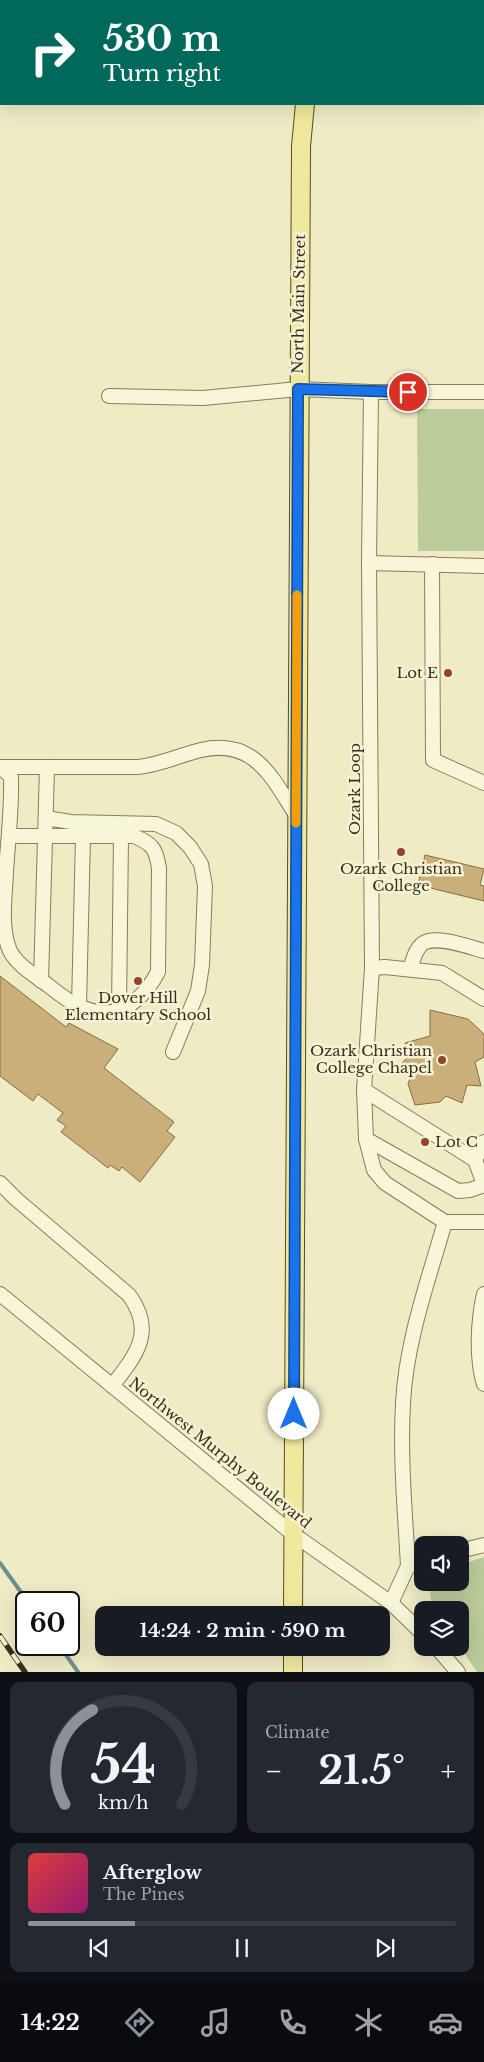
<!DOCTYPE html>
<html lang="en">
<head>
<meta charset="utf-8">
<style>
	body { margin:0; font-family:"Libre Baskerville",serif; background:#242831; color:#f1f3f6; height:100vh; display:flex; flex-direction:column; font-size:19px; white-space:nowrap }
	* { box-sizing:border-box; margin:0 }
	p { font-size:16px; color:#9ea1a6 }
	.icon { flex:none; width:28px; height:28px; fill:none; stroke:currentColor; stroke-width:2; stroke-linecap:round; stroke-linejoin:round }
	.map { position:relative; height:1672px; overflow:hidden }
	.drawer { display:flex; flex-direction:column; gap:10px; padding:10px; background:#0d0f14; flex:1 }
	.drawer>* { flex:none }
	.banner { position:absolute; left:0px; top:0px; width:485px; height:105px; box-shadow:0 5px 20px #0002; background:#00695c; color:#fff; overflow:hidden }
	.controls { position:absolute; left:414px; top:1536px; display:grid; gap:10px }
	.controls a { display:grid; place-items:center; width:55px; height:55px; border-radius:10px; background:#171b24; box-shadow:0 5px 20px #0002; font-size:25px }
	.speed { position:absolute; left:15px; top:1591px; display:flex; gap:10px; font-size:25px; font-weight:700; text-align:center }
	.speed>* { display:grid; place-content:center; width:65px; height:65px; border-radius:50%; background:#171b24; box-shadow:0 5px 20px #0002; line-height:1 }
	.speed .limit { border:2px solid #111; border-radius:8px; background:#fff; color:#111 }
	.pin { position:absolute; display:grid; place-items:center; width:42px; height:42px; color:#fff; margin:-21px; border:2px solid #fff; border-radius:50%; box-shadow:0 1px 5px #0007 }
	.me { position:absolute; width:55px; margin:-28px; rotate:0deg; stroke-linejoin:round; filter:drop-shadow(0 0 4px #0008) }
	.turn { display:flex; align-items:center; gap:18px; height:105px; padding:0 20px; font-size:22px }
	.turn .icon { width:65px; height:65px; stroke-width:2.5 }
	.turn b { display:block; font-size:35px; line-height:42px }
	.big { font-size:38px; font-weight:700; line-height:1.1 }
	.drawer .widget { flex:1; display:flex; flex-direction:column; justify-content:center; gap:8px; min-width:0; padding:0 18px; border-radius:10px; background:#242831 }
	.drawer .dial { align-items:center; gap:0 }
	.dial svg { height:130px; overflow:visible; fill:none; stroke:#363941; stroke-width:7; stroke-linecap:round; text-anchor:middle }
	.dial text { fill:#f1f3f6; stroke:none }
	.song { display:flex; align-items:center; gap:15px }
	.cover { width:60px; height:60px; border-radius:8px; background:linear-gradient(135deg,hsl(0 70% 55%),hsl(320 70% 35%)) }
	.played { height:5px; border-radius:2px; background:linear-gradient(90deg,#8c9099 25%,#363941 25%) }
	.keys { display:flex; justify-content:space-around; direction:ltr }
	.heat { display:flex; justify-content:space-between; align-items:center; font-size:28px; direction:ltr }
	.drawer .tiles { flex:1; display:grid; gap:10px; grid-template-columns:1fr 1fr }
	.widget:last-child { grid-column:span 2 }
	.trip { position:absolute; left:95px; top:1606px; width:295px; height:50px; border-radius:10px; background:#171b24; box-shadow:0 5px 20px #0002; font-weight:700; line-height:50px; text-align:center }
	.menu { display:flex; height:80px; justify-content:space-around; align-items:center; background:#090b0e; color:#9ea1a6 }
	.menu .icon { width:35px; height:35px }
	.menu .on { color:#8c9099 }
	.menu b { font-size:22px; color:#f1f3f6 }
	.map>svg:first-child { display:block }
</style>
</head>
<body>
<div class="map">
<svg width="484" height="1672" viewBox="0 0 484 1672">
	<rect width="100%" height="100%" fill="#eeebc5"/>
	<g fill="#bacc99">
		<path d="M417,409H484V551H418Z"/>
		<path d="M484,1557V1672H477L460,1647V1610H432L430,1589L435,1583L460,1582V1565Z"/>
	</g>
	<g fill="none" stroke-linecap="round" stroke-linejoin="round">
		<g stroke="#6d8f8e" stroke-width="4">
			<path d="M467,0L468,1"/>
			<path d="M0,1563L28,1602"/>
			<path d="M59,1645L78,1672"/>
		</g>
	</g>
	<g fill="#cbaf7b" stroke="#876d41">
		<path d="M425,855L484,869L480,885L484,886V901L418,885Z"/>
		<path d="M0,976L66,1027L69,1023L118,1049L104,1068L174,1122L167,1131L175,1137L140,1182L122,1167L119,1171L110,1165L108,1168L61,1132L66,1126L57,1120L63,1113L38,1094L33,1101L0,1076Z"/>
		<path d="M430,1010L468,1019L484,1034V1057L475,1062L481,1086L467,1085L462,1103L446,1096L440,1102L415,1105L408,1084L411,1076L397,1068L411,1054L405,1043L430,1036Z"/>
	</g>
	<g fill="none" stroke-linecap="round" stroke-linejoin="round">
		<g stroke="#887d5b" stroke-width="16">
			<g id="minor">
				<path d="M484,392H371L369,563L372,968L364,1090L366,1139L374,1170L385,1183L445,1222H484"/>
				<path d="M109,396L203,398L298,389L371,392"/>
				<path d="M369,563L484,566"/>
				<path d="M432,564L433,760L484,783"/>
				<path d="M0,767H138C160,765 180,755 201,750C254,738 272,777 296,815"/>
				<path d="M1,767L11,777C12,808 8,840 6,872C5,897 0,928 10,951C18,966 36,976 49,986C64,998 80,1010 99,1012C126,1016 147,993 158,972L159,868C156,849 153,844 134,836H9"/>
				<path d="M46,818L71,822L156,824L176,833L190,847L201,864L205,886L202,965L198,991L173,1052"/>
				<path d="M372,968L385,967L442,973L484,999"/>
				<path d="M410,969C413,961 415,950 422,944C435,934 469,947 484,951"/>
				<path d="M41,981L47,767"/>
				<path d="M79,1006L83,836"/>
				<path d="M119,1010L121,836"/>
				<path d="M364,1090L475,1160L484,1184"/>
				<path d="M366,1139L458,1191L470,1190L484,1185"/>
				<path d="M475,1160L484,1142"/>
				<path d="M0,1183L16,1199L129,1295C156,1332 136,1355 112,1386"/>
				<path d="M0,1294L293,1534L391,1603L422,1633"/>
				<path d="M484,1294C478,1320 476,1359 484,1384"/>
				<path d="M460,1551L484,1545"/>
				<path d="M408,1566C405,1512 400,1457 403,1403C406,1342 428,1281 445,1222"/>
				<path d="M391,1603L408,1566L422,1562"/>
				<path d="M437,1648L458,1672"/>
			</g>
		</g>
		<g stroke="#564a2f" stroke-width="20">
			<g id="major">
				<path d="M325,1V0"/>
				<path d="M293,1615L301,146L305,104"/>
				<path d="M293,1672V1648"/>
			</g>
		</g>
		<use href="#minor" stroke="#f8f6d8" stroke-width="14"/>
		<use href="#major" stroke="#f0e99d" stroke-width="18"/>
		<g stroke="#38311f" stroke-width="5.5">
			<g id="rail">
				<path d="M42,1L43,0"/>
				<path d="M0,77L1,75"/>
				<path d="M0,1636L25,1672"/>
			</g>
		</g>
		<use href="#rail" stroke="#f5f3d4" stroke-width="4" stroke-dasharray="11" stroke-linecap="butt"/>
	</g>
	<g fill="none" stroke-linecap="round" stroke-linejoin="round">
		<g stroke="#114b97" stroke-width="12">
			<path id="route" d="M294,1414L298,389L408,392"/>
		</g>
		<use href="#route" stroke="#1a73e8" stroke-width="9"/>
		<path stroke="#f59e0b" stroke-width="9" d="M296,823L297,595"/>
	</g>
	<g fill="#96432c" stroke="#f5f3d4" stroke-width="2">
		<circle cx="448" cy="673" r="5"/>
		<circle cx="401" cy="852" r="5"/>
		<circle cx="138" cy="981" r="5"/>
		<circle cx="442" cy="1060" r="5"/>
		<circle cx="425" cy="1142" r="5"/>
	</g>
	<g text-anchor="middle" stroke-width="5" stroke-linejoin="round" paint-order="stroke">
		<g font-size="15" fill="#38311f" stroke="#f5f3d4">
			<text transform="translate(299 304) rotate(-89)" y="5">North Main Street</text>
			<text transform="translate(355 789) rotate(-90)" y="5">Ozark Loop</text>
			<text transform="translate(220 1453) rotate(39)" y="5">Northwest Murphy Boulevard</text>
		</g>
		<g font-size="15" fill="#38311f" stroke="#f5f3d4" text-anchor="end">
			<text x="438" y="678">Lot E</text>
			<text x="401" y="874" text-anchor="middle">Ozark Christian<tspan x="401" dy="17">College</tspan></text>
			<text x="138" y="1003" text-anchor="middle">Dover Hill<tspan x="138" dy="17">Elementary School</tspan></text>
			<text x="432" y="1056">Ozark Christian<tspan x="432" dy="17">College Chapel</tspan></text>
			<text x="435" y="1147" text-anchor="start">Lot C</text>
		</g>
	</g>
</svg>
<div class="controls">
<a><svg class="icon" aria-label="sound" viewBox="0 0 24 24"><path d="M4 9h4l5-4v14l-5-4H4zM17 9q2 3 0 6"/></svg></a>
<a><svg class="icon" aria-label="layers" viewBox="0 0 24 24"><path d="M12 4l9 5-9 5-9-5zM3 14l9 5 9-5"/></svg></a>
</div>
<div class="speed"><div class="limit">60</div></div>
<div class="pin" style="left:408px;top:392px;background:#d93025"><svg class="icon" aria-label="arrive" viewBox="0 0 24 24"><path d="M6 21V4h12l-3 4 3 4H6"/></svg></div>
<svg class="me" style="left:294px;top:1414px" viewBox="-20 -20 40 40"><circle r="19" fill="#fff"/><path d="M0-13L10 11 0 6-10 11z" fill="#1a73e8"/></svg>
<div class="trip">14:24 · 2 min · 590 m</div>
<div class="banner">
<div class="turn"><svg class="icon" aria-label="right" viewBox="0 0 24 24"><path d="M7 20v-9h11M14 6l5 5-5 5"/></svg><div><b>530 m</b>Turn right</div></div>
</div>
</div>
<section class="drawer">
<div class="tiles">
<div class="widget dial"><svg viewBox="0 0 100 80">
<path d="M14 69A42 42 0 1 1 86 69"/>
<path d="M14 69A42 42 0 0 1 31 11" stroke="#8c9099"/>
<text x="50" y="56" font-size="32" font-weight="700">54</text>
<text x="50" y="72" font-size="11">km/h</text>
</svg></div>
<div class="widget"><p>Climate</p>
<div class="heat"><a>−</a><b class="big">21.5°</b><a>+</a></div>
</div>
<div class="widget">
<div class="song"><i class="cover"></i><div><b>Afterglow</b><p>The Pines</p></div></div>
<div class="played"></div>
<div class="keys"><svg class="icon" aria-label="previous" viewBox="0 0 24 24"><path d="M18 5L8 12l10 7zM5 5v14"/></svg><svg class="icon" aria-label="pause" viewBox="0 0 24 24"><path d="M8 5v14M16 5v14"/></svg><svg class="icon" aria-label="next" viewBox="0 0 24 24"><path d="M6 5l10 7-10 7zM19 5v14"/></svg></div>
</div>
</div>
</section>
<nav class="menu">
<b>14:22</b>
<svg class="icon on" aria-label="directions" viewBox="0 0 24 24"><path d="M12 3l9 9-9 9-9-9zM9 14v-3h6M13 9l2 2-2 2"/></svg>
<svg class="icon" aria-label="music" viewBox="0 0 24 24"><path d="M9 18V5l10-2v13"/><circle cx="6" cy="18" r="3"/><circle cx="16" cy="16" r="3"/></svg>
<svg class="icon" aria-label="phone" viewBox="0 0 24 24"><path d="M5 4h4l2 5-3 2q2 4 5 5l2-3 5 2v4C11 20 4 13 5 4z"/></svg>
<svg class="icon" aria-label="climate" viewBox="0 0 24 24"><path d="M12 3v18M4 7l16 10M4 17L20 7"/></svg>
<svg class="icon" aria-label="car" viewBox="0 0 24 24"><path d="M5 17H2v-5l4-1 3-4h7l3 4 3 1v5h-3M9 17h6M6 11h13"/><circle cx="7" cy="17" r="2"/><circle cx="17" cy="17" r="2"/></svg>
</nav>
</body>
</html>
